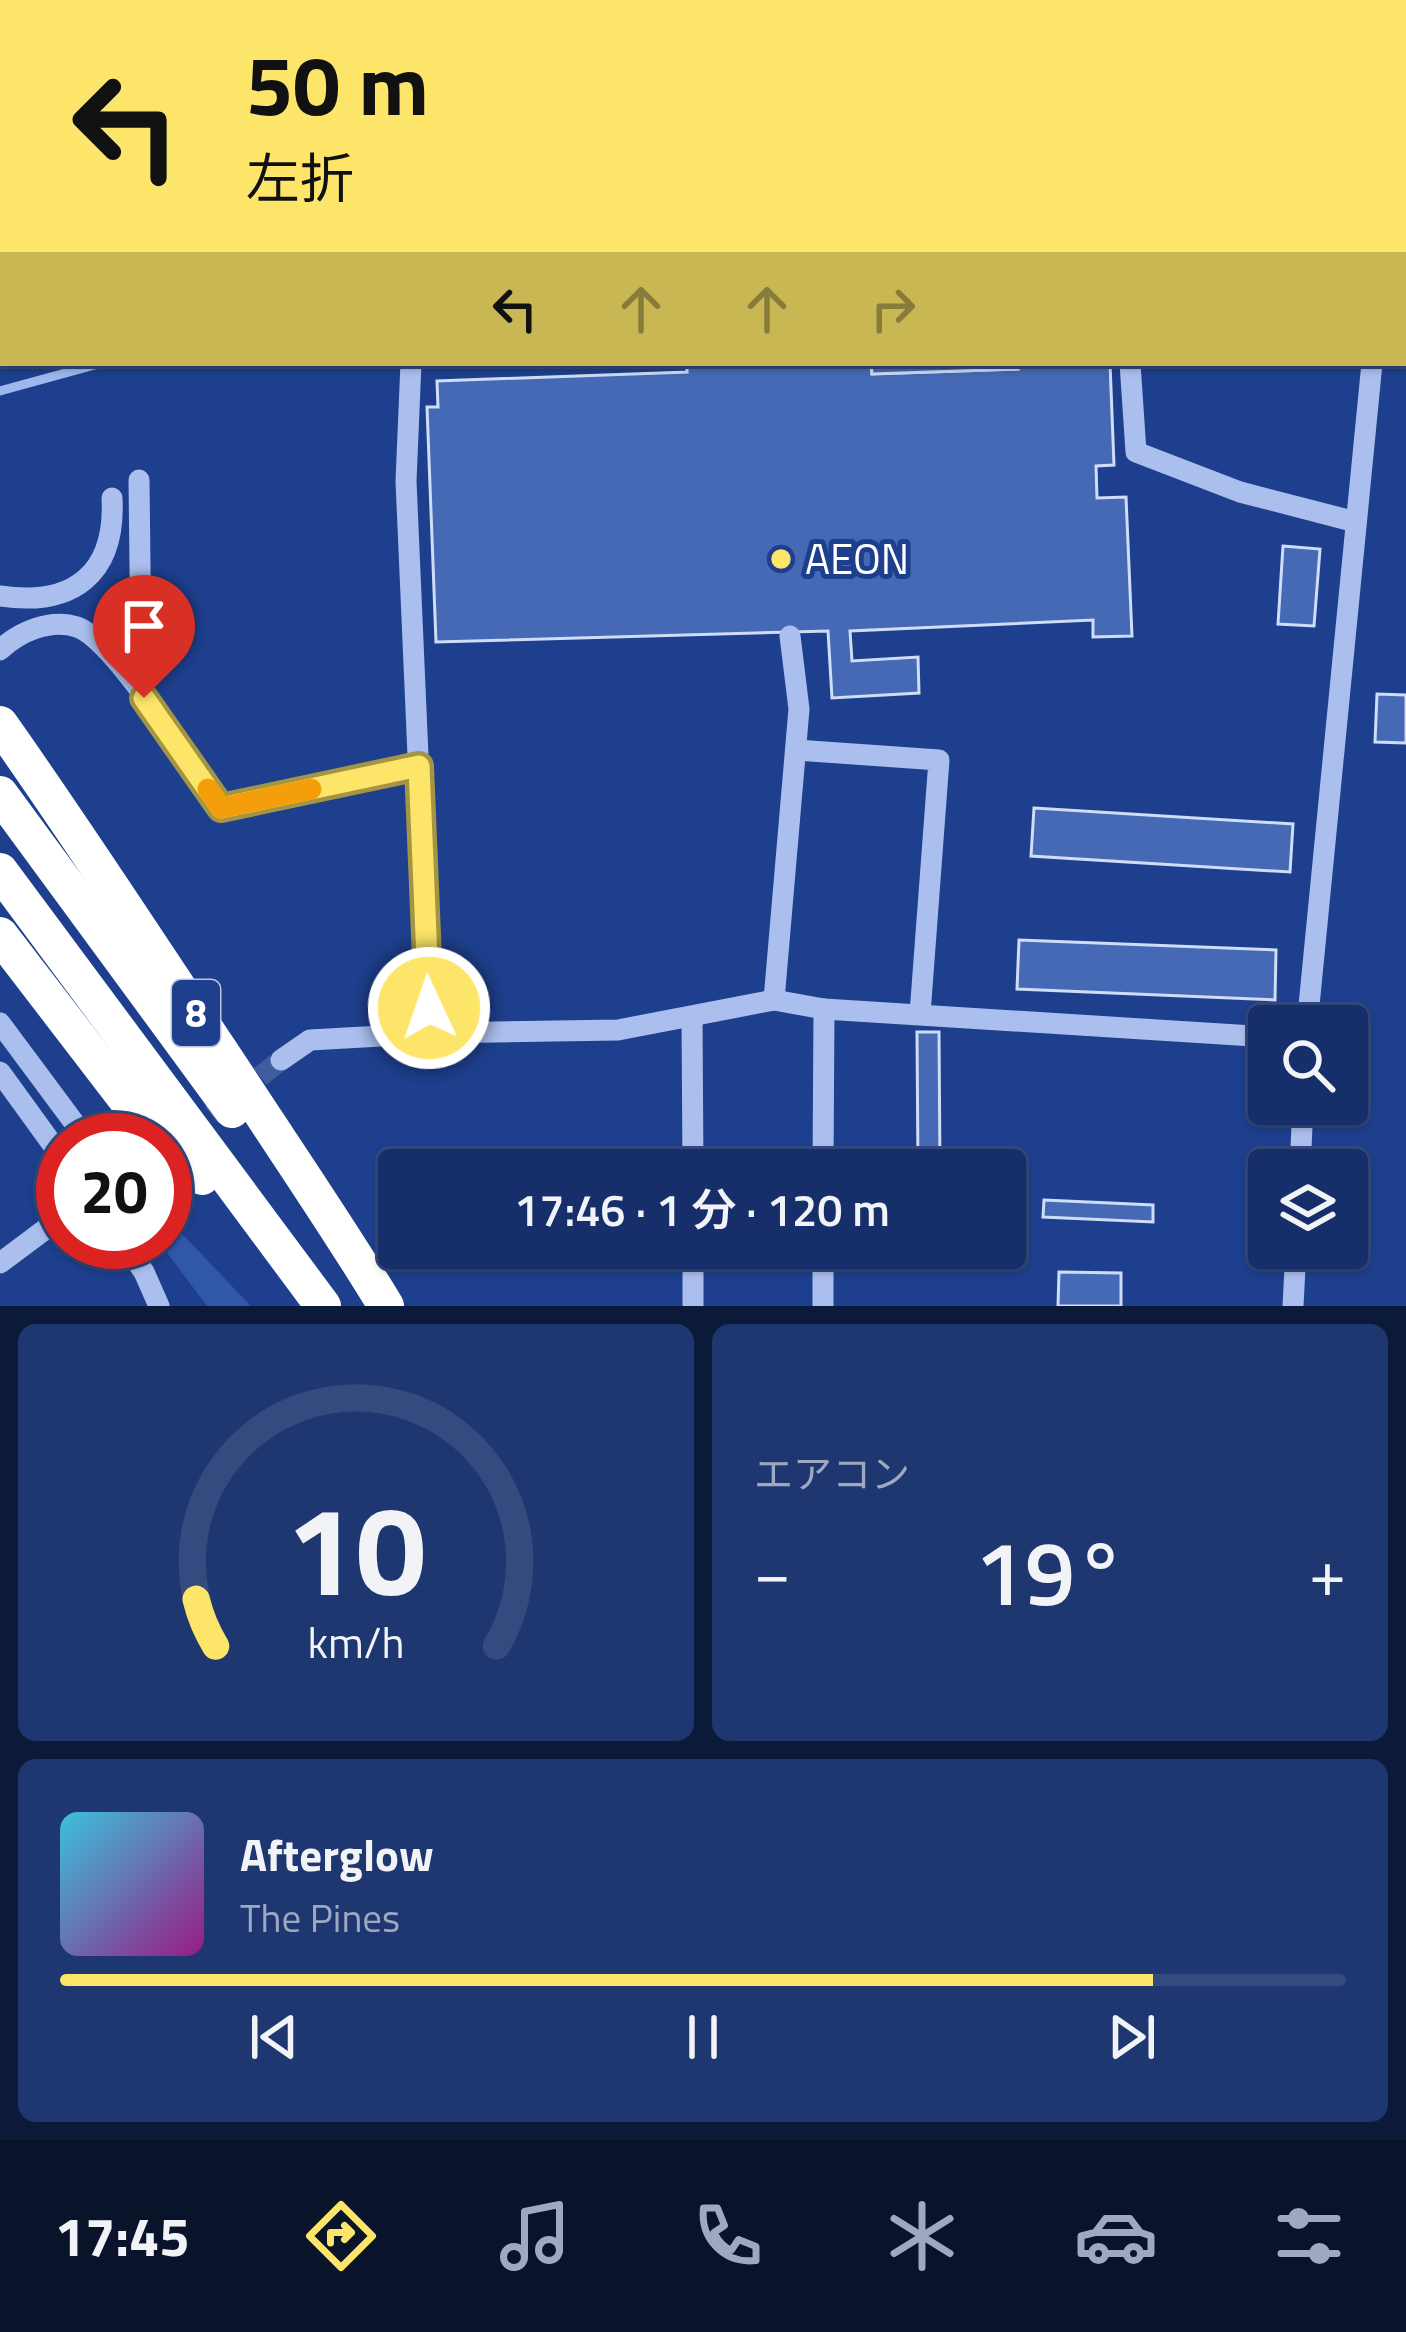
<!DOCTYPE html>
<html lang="ja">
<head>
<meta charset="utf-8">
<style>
	body { margin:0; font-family:"Titillium Web","Noto Sans JP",sans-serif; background:#1f3770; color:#f1f3f6; height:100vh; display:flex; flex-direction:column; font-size:45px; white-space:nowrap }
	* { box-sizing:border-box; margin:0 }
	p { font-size:39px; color:#9ea9c1 }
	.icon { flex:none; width:66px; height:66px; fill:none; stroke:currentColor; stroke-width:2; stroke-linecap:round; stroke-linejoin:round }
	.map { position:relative; height:1306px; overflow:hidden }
	.sheet { display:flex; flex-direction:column; gap:18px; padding:18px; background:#0c1a3a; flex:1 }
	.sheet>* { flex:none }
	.top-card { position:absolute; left:0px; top:0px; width:1407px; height:366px; box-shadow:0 3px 9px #0004,0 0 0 3px #354a7e; background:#fce568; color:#111; overflow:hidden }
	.fabs { position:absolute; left:1248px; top:1005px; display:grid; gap:24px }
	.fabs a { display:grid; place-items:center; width:120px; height:120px; border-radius:12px; background:#162f6a; box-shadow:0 3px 9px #0004,0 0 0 3px #354a7e; font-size:60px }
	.speed { position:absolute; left:36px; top:1113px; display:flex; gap:24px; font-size:60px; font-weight:700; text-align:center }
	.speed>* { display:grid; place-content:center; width:156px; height:156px; border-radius:50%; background:#162f6a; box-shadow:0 3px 9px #0004,0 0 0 3px #354a7e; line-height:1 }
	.speed .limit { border:18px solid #d22; background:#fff; color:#111 }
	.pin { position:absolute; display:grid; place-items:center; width:102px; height:102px; color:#fff; margin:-123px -51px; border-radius:50% 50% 50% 0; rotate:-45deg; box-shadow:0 0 12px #0007 }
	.pin .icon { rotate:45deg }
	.me { position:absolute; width:132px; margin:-66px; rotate:357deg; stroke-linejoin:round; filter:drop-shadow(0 0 9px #0008) }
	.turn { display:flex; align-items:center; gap:42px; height:252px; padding:0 48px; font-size:54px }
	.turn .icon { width:156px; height:156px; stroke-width:2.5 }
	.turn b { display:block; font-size:84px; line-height:102px }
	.lanes { display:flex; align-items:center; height:114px; padding:0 48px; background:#0003; justify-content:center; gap:60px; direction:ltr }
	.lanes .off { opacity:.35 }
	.big { font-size:90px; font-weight:600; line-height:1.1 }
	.sheet .widget { flex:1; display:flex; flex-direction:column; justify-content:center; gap:18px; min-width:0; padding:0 42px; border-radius:18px; background:#1f3770 }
	.sheet .dial { align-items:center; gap:0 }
	.dial svg { height:312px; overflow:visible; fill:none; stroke:#354a7e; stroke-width:7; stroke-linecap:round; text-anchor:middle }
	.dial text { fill:#f1f3f6; stroke:none }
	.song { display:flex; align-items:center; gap:36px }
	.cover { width:144px; height:144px; border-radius:18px; background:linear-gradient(135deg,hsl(190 70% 55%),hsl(310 70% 35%)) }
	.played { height:12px; border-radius:6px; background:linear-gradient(90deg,#fce568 85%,#354a7e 85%) }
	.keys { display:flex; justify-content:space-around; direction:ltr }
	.heat { display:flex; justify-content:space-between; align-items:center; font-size:66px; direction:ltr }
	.sheet .tiles { flex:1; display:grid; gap:18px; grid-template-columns:1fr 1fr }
	.widget:last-child { grid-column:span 2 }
	.trip { position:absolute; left:378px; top:1149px; width:648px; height:120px; border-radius:12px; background:#162f6a; box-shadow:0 3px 9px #0004,0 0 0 3px #354a7e; font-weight:600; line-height:120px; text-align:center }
	.menu { display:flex; height:192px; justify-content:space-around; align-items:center; background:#09132a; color:#9ea9c1 }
	.menu .icon { width:84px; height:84px }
	.menu .current { color:#fce568 }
	.menu b { font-size:54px; color:#f1f3f6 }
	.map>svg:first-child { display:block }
</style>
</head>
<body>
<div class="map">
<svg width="1406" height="1306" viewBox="0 0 1406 1306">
	<rect width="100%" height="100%" fill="#1d3f8d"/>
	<path fill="#3058aa" d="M165,1216L247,1302L250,1306H207L159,1242H165Z"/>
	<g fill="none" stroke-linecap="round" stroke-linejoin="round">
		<g stroke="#9db8ee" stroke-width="9">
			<path d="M0,98L3,99"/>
			<path d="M1404,131H1406"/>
			<path d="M0,391L102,363"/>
		</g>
	</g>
	<g fill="#4569b4" stroke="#cfddf9" stroke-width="3">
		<path d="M571,0H662L663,3H571Z"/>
		<path d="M687,363H871L872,374L1018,369V363H1110L1114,465L1096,466L1097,498L1126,497L1132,636L1093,637V620L850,631L852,661L918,657L919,693L832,698L828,631L436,642L427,407H438L437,381L687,372Z"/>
		<path d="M871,363H1018V369L872,374Z"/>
		<path d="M1283,546L1320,549L1314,626L1278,624Z"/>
		<path d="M1377,694L1406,695V743L1375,742Z"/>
		<path d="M1034,808L1293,824L1290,872L1031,856Z"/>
		<path d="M1019,940L1276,950L1275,1000L1017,989Z"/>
		<path d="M917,1032H939L940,1170H918Z"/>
		<path d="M1044,1200L1153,1205V1222L1043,1217Z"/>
		<path d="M1059,1272L1121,1273V1306H1058Z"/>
	</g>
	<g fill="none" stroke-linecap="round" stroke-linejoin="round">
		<path stroke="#3f5c9e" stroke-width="21" stroke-dasharray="21 10" stroke-linecap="butt" d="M187,1134L281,1060"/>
		<g stroke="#aabfed" stroke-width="21">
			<path d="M770,3L771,0"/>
			<path d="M1404,48L1406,29"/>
			<path d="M0,238H3"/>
			<path d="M411,363L406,481L429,1008L434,1033"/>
			<path d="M1130,363L1136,452L1240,492L1356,522"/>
			<path d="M139,480L141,651"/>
			<path d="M0,596C73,607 116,574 112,498"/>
			<path d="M0,650C19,632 50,618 77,627C114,639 196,772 221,808L419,766"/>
			<path d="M796,750L939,760L920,1014"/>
			<path d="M774,1000L799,709L790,636"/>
			<path d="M692,1018L693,1170"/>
			<path d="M0,1023L87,1140"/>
			<path d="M1307,1026L1372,363"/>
			<path d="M281,1060L310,1040L434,1033L618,1030L774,1000L824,1009L1269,1037"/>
			<path d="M0,1072L63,1159"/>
			<path d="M823,1170L824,1009"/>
			<path d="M1300,1170L1303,1104"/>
			<path d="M123,1242L144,1272L159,1306"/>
			<path d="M693,1248V1306"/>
			<path d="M0,1263L63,1216"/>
			<path d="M823,1306V1248"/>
			<path d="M1293,1306L1296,1248"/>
		</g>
		<g stroke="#fff" stroke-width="36">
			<path d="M0,724C80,837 154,952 231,1067C283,1147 337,1225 386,1306"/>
			<path d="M0,794L232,1110"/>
			<path d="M0,871L323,1306"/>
			<path d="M0,935L129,1103L202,1177"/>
		</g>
	</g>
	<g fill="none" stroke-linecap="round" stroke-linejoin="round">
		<g stroke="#a49544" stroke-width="30">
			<path id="route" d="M144,698L221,808L419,766L429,1008"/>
		</g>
		<use href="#route" stroke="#fce568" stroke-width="21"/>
		<path stroke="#f59e0b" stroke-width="21" d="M208,789L221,808L311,789"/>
	</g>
	<circle fill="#fce568" stroke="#1d3f8d" stroke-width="4.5" cx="781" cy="559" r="12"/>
	<g text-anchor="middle" stroke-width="10" stroke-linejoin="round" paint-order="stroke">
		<rect fill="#1d3f8d" stroke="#bbc5dd" stroke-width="3" x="172" y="980" width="48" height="66" rx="9"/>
		<g font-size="39" font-weight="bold" fill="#fff">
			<text x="196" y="1027">8</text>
		</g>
		<g font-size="42" fill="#fff" stroke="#1d3f8d" text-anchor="start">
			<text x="805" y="574">AEON</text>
		</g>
	</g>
</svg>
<div class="fabs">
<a><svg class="icon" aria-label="search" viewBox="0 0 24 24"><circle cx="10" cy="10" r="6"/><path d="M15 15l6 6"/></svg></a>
<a><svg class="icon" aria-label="layers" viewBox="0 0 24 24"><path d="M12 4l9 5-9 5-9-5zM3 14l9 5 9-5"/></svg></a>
</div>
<div class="speed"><div class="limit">20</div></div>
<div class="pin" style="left:144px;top:698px;background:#d93025"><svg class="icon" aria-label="arrive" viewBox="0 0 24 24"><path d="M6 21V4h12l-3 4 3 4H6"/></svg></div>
<svg class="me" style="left:429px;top:1008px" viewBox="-20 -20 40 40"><circle r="17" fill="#fce568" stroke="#fff" stroke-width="3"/><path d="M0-11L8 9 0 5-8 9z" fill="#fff"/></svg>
<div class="trip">17:46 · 1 分 · 120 m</div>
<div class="top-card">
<div class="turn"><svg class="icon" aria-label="left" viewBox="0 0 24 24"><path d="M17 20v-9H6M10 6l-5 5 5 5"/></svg><div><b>50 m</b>左折</div></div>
<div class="lanes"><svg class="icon" aria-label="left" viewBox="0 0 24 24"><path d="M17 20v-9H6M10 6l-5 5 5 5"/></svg><svg class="icon off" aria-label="ahead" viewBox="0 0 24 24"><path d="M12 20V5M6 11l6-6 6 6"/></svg><svg class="icon off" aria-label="ahead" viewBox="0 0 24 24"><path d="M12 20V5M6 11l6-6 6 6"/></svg><svg class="icon off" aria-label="right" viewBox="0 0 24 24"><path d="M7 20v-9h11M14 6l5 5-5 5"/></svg></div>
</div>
</div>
<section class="sheet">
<div class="tiles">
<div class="widget dial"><svg viewBox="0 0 100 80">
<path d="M14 69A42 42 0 1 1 86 69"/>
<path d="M14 69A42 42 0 0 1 9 57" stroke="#fce568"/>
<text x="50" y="56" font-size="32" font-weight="700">10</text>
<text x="50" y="72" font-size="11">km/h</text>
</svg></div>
<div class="widget"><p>エアコン</p>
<div class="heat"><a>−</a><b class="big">19°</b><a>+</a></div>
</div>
<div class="widget">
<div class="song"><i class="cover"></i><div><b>Afterglow</b><p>The Pines</p></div></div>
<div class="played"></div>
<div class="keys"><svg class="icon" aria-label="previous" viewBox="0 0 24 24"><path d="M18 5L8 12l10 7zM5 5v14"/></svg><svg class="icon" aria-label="pause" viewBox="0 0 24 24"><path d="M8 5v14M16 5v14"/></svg><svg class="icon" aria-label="next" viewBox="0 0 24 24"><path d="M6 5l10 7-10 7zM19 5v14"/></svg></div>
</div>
</div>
</section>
<nav class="menu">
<b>17:45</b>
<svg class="icon current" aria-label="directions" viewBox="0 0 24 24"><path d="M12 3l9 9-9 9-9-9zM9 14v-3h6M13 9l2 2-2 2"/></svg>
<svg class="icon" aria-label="music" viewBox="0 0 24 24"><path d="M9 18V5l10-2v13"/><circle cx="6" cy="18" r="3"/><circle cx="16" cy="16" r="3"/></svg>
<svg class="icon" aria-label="phone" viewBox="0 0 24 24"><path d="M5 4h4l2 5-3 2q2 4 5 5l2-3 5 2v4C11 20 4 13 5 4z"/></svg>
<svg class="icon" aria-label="climate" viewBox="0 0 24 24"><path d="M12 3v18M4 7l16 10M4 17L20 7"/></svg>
<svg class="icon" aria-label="car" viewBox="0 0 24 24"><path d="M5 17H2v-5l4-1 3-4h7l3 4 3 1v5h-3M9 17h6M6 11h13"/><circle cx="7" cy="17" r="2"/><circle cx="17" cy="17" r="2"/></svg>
<svg class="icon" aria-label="filters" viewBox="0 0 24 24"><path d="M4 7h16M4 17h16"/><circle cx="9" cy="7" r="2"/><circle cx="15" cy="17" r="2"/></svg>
</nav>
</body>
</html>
